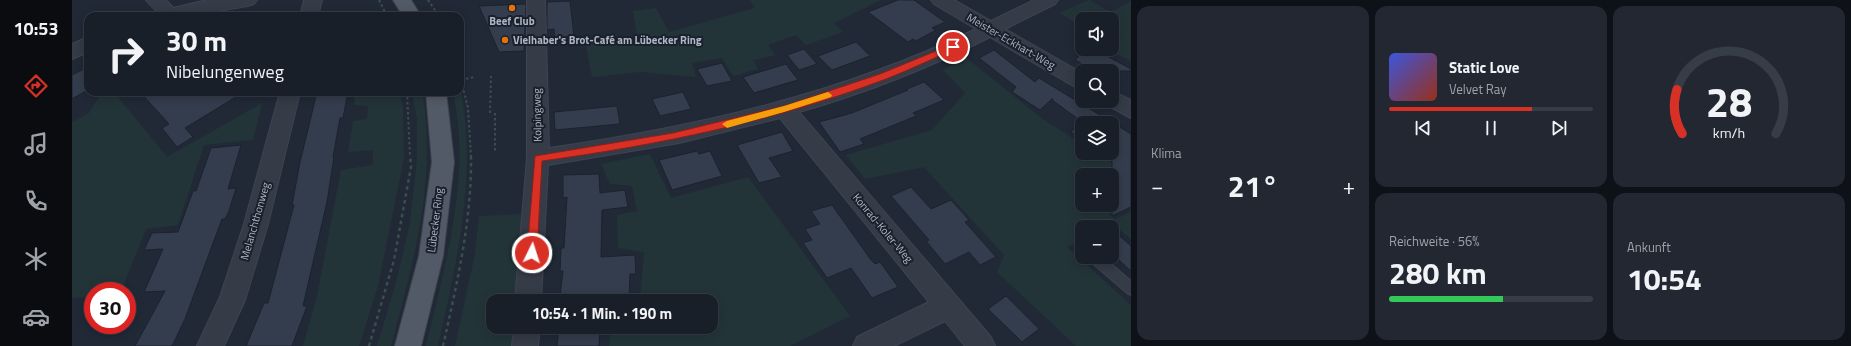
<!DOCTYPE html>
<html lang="de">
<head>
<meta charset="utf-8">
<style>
	body { margin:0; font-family:"Titillium Web",sans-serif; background:#222731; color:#f1f3f6; height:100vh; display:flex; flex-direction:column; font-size:15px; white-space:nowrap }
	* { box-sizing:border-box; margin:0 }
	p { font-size:13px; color:#9fa2a8 }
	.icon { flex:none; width:22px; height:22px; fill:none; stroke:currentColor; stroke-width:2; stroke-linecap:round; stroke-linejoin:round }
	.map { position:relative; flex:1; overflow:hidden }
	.drawer { display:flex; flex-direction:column; gap:6px; padding:6px; background:#0e1117; width:720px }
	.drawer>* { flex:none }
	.banner { position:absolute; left:12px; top:12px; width:380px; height:84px; border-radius:12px; box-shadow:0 2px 10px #0003,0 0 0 1px #373d46; background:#191f29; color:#f1f3f6; overflow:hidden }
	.controls { position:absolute; left:1003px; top:12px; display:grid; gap:8px }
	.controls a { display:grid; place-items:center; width:44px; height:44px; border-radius:8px; background:#191f29; box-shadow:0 2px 10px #0003,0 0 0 1px #373d46; font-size:20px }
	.speed { position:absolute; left:12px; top:282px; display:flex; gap:8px; font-size:20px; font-weight:700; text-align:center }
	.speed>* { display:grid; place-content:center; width:52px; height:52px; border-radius:50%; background:#191f29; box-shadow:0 2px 10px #0003,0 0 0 1px #373d46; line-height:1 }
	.speed .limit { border:6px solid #d22; background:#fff; color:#111 }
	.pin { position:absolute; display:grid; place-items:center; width:34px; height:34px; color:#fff; margin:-17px; border:2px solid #fff; border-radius:50%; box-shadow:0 1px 4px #0007 }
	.me { position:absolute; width:44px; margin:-22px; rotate:4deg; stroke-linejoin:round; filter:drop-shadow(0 0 3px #0008) }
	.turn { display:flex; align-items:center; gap:14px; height:84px; padding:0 16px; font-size:18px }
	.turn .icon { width:52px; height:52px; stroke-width:2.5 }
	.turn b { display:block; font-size:28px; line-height:34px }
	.big { font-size:30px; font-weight:700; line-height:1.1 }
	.drawer .widget { flex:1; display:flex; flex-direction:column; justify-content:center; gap:6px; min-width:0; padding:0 14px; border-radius:12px; background:#222731 }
	.drawer .dial { align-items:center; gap:0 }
	.dial svg { height:104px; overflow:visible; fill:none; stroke:#373d46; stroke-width:7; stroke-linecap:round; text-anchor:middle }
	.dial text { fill:#f1f3f6; stroke:none }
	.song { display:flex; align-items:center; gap:12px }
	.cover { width:48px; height:48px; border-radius:6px; background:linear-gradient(135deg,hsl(230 70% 55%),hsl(10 70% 35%)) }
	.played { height:4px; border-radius:2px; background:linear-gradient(90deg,#d93025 70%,#373d46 70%) }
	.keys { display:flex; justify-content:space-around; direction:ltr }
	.heat { display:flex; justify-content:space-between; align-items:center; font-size:22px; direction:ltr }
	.charge { height:6px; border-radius:3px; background:linear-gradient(90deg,#34c759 56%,#373d46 0) }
	.drawer .tiles { flex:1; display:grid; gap:6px; grid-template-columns:repeat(3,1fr) }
	.widget:first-child { grid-row:span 2 }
	.trip { position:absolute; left:414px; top:294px; width:232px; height:40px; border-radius:12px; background:#191f29; box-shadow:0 2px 10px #0003,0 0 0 1px #373d46; font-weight:700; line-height:40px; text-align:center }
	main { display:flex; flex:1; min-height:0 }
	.dock { display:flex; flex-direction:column; width:72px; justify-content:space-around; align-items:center; background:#0a0c10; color:#9fa2a8 }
	.dock .icon { width:28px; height:28px }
	.dock .selected { color:#d93025 }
	.dock b { font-size:18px; color:#f1f3f6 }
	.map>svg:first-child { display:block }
</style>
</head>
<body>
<main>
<nav class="dock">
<b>10:53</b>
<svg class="icon selected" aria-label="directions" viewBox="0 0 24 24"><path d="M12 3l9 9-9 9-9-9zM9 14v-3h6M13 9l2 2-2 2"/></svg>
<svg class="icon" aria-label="music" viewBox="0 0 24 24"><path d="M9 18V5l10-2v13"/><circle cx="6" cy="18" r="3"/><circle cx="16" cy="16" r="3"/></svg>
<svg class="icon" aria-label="phone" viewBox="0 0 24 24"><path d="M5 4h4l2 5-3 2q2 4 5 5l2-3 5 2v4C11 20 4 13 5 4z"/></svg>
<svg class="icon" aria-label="climate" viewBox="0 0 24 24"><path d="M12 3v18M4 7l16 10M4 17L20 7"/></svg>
<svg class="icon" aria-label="car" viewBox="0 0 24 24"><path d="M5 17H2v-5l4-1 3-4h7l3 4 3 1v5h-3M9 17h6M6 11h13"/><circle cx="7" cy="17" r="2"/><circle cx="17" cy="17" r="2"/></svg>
</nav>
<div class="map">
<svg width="1059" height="346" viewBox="0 0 1059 346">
	<rect width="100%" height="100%" fill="#212937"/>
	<g fill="#233438">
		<path d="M678,0H809L762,23L771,32L734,45L724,35L696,45L703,55L681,60L686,69L661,76L650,58L620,63L624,77L568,72L520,77L513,42L565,36L561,11L584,8L597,32L683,8Z"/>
		<path d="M1017,0L1039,12L1059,1V61L1034,49H1040V19H1010V27L988,13Z"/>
		<path d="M893,57L972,120L1010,144V153H1024L1059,175H1010V205H1028L1043,219L1059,212V239L1045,228L1040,230V227H1010V241L995,247L1059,305V346H1004L925,272L932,255L852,167L793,179L774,155L860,130L893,93L871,70Z"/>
		<path d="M388,87C406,174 385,261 366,346H354C373,265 400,176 381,92H388Z"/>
		<path d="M30,92H42L95,157L190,103L181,140L132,145L106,225L74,229L49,291H21V297L0,298V122L17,113Z"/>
		<path d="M283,92H328L331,107L332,158L306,286L287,346H231L245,296L269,170L301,165V150L276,152L281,121L295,119L296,106L282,105Z"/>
		<path d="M340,92H350C353,104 353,116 354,128C359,203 338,274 319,346H305L324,283L338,223L345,159V119Z"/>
		<path d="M578,154L599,198L676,177L778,316L718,346H537L539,329L563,327H639V301H568L572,252L546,248L545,215L565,211L560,186L538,184L529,164Z"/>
		<path d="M453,214L446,301H421V327H444L443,346H383L403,254L407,216Z"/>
	</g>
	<g fill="#343d4d" stroke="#1c222e">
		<path d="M826,0H842L873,22L860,28L864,30L844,41L841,39L836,42L796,12Z"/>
		<path d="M498,1L502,36L483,38L482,29L475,30V2Z"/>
		<path d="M454,4L452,51L427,52L407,6Z"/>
		<path d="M784,42L798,56L760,70L746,56Z"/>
		<path d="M732,49L745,64L727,70L715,55Z"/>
		<path d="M1014,49H1022L1059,69V71H1023L1003,60Z"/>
		<path d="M922,50L963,82L967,78L1059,134V207L1040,216V158L1031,153H1040V123H1010V140L999,132L1009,121L980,100L981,98L968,110L940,92L944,87L907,58Z"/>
		<path d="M650,63L660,81L635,86L625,69Z"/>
		<path d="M714,64L726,80L682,93L671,77Z"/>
		<path d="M16,67V90L0,99V75Z"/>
		<path d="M852,82L872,100L841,113L844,116L788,139L792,144L768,152L747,122L780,113L836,90L835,89Z"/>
		<path d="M68,92H172L113,128L121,137L105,147L90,128L97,124Z"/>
		<path d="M245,92H276L271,118H268L261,157H262L255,202L231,306H235L220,346H174L192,303H196L222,205H220L228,162Z"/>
		<path d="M611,92L619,109L588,116L580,99Z"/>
		<path d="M545,106L548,124L483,130L482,112Z"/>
		<path d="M710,132L721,151L697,158L710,177L687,183L665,145Z"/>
		<path d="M169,145L156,189L164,188L157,211L153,219H150L113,319L100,346H63L93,291L72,292L91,249L72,250L80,233L106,232L121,191H124L139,148Z"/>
		<path d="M625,151L627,154L638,151L650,176L600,190L587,160Z"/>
		<path d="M527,174L528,193L553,190L556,207L530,210L529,257L563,255L564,274H558L557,299L488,296L491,271H488L489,248H492L495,197L491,198V175Z"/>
		<path d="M839,187L859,209L879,200L897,220L893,222L924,257L908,265L897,252L873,264L854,241L857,240L819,196Z"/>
		<path d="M760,205L799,260L803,264L808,262L826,287L800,298L779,268L755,278L731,243L740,240L733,229L748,224L739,211Z"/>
		<path d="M1040,229L1059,246V271L1040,254Z"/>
		<path d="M934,296L967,329L950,342L916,309Z"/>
		<path d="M487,327H528L527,346H485Z"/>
	</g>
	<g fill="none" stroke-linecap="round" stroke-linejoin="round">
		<g stroke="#3e4451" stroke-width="2">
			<g id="service">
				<path d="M1010,240V251L1006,250L1003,245L1005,241Z"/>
				<path d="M1016,257H1031L1059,281V295L1055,293L1018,261Z"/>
			</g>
		</g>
		<g stroke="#3e4451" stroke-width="2">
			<g id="minor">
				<path d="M74,0H94L106,13L104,16H89Z"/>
				<path d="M232,0H250L246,16H228Z"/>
				<path d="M455,0H473L477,148C624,127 769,94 904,29L862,4L859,0H882L919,21L962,0H986L983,4L933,29L1010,73V89L1003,87L918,37C857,68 793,93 727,112L919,337L923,346H893L873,321L822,346H781L785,337L857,302L708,118L607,143L476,165L469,301H443L455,158Z"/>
				<path d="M1040,91L1059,100V118L1033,104L1031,101H1040Z"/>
				<path d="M208,92H228L196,224L173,300L152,346H125L148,297L172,224Z"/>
				<path d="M442,327H468L466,346H440Z"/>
			</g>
		</g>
		<g stroke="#3e4451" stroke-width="2">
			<g id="tertiary">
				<path d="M135,0H185L182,4L176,6L117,16H81L84,12Z"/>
				<path d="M16,37V52L0,59V44Z"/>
			</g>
		</g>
		<g stroke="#3e4451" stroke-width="2">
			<g id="primary">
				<path d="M321,0H339L349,16H331Z"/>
				<path d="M354,92H374L382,162L371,256L349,346H323L347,256L360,162Z"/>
			</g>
		</g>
		<g stroke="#3c4d50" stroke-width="2" stroke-dasharray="2.5 2.5" stroke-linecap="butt">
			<path d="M307,0L315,16"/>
			<path d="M356,0L367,16"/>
			<path d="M388,76L396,108L399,156"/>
			<path d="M389,80L402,77"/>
			<path d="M335,92L338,156"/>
			<path d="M418,113L419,76"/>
			<path d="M423,113V151"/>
		</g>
		<g stroke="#3c4d50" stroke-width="2.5" stroke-dasharray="3.5 3.5" stroke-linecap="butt">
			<path d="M297,346L322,260L339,167L338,155"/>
			<path d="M371,346C385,283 400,220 399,155"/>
		</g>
		<use href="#service" fill="#353b47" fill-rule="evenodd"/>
		<use href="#minor" fill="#353b47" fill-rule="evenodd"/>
		<use href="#tertiary" fill="#353b47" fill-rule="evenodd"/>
		<use href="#primary" fill="#535a67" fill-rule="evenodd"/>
	</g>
	<path fill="#d93025" stroke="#8d1f18" d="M881,44L884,47L883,49C860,59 837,70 814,79C703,121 587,145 470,161L465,253L463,257L460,258L456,257L455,253L463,156L601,133L712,106L808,74Z"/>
	<path fill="#f59e0b" d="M756,92L760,95L759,97L712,112L655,128L650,124L655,121L712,106Z"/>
	<g fill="#e8710a" stroke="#1a202c" stroke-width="1.5">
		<circle cx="440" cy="8" r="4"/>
		<circle cx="433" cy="40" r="4"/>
	</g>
	<g text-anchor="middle" stroke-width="4" stroke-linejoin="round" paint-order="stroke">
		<g font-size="11" font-weight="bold" fill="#afb6c4" stroke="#1a202c">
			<text x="440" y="25">Beef Club</text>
			<text x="441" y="44" text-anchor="start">Vielhaber's Brot-Café am Lübecker Ring</text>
		</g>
		<g font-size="11" fill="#afb6c4" stroke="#1a202c">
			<text transform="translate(939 41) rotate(30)" y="4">Meister-Eckhart-Weg</text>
			<text transform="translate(465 115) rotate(-91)" y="4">Kolpingweg</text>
			<text transform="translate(363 220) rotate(-83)" y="4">Lübecker Ring</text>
			<text transform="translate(183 221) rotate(-74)" y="4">Melanchthonweg</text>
			<text transform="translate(811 228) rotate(50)" y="4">Konrad-Koler-Weg</text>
		</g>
	</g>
</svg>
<div class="controls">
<a><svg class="icon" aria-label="sound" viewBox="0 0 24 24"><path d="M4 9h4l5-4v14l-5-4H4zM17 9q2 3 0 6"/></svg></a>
<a><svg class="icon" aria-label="search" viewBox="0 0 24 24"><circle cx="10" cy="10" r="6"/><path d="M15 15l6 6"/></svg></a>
<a><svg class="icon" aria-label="layers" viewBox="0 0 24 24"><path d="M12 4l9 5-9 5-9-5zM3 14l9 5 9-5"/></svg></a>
<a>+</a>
<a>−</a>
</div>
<div class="speed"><div class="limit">30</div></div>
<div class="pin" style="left:881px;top:47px;background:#d93025"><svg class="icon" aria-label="arrive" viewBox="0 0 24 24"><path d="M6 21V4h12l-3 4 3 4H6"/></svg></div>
<svg class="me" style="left:460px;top:253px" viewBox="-20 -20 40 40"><circle r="17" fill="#d93025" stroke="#fff" stroke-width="3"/><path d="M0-11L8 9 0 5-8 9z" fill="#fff"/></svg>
<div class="trip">10:54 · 1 Min. · 190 m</div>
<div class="banner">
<div class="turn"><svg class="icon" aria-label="right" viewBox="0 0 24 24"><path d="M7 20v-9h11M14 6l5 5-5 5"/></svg><div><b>30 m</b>Nibelungenweg</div></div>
</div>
</div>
<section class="drawer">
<div class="tiles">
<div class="widget"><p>Klima</p>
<div class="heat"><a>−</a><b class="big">21°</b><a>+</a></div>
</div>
<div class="widget">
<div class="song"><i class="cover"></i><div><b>Static Love</b><p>Velvet Ray</p></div></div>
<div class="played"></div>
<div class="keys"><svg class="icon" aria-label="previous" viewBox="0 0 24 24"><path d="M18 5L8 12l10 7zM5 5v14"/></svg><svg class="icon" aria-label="pause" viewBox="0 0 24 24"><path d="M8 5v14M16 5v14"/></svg><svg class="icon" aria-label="next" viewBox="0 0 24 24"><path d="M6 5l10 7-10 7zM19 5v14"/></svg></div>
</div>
<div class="widget dial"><svg viewBox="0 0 100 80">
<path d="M14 69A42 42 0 1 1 86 69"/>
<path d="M14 69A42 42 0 0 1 10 35" stroke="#d93025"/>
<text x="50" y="56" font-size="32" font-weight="700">28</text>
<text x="50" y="72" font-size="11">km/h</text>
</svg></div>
<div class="widget"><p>Reichweite · 56%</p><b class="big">280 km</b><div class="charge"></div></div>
<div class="widget"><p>Ankunft</p><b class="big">10:54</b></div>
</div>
</section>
</main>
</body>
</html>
